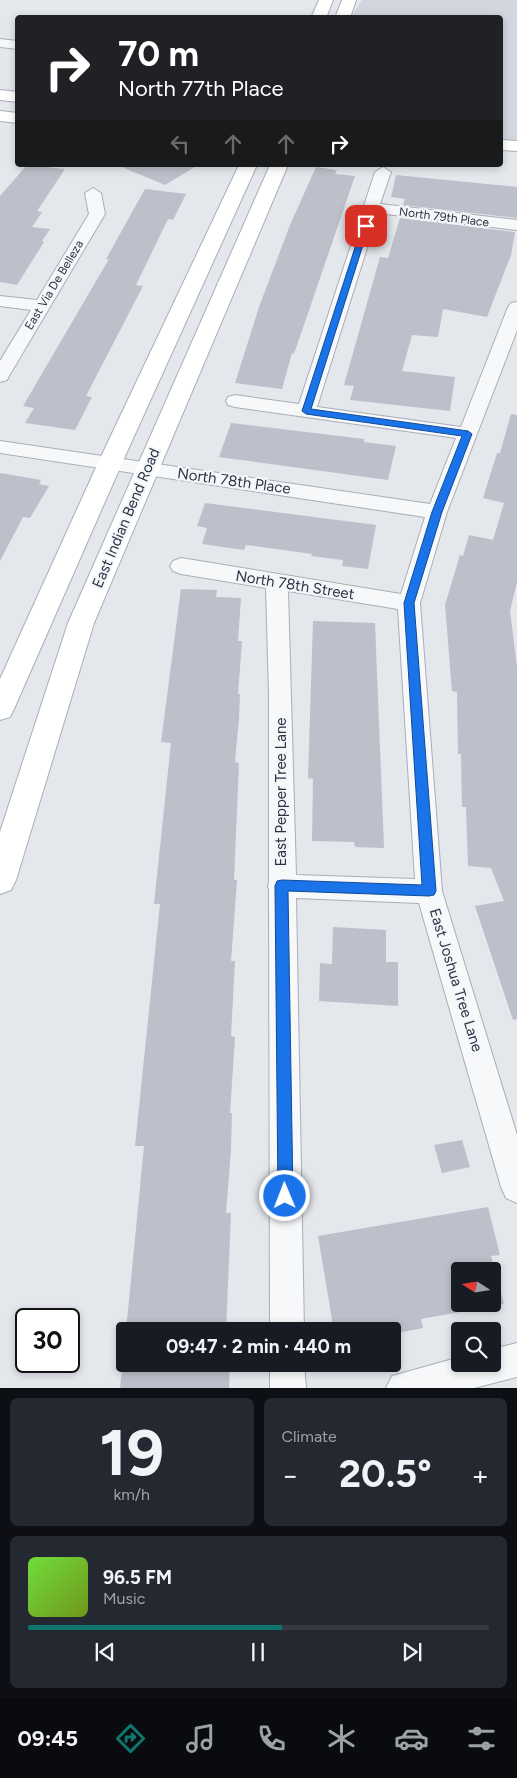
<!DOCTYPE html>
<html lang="en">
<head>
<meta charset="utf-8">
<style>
	body { margin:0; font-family:Figtree,sans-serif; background:#242831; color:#f1f3f6; height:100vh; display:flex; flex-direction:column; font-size:19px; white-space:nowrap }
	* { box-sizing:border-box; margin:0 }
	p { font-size:16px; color:#9ea1a6 }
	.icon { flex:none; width:28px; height:28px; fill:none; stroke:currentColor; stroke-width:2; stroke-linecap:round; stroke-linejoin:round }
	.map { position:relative; height:1388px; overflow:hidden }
	.sheet { display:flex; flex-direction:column; gap:10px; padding:10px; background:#0d0f14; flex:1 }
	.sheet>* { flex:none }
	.top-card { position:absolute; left:15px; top:15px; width:488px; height:152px; border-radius:5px; box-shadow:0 2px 8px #0003; background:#202124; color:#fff; overflow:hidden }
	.needle { width:32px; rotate:282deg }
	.tools { position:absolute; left:451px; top:1262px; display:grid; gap:10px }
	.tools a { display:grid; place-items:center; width:50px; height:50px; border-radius:5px; background:#171b24; box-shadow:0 2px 8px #0003; font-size:25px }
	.speed { position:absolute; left:15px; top:1308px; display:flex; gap:10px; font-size:25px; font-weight:700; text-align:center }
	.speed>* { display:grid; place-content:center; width:65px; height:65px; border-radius:50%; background:#171b24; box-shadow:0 2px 8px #0003; line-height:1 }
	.speed .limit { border:2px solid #111; border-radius:8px; background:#fff; color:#111 }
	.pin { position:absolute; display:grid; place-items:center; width:42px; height:42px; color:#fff; margin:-21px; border-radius:10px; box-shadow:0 2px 8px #0006 }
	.me { position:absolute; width:55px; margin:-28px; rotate:359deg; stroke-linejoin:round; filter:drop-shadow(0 0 4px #0008) }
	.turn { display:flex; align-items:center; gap:18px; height:105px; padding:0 20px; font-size:22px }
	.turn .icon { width:65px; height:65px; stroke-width:2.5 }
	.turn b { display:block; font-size:35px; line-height:42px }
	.lanes { display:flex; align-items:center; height:48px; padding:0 20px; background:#0003; justify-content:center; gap:25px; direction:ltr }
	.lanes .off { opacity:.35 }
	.big { font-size:38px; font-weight:700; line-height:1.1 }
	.sheet .card { flex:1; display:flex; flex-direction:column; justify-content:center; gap:8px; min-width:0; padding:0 18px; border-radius:8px; background:#242831 }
	.sheet .dial { align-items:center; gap:0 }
	.dial b { font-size:65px; line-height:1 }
	.song { display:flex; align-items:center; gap:15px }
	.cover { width:60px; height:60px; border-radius:8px; background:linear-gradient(135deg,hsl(100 70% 55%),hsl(80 70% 35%)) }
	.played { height:5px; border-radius:2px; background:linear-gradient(90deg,#0f766e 55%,#363941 55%) }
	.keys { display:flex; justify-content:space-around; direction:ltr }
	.heat { display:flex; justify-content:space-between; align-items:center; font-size:28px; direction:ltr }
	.sheet .tiles { flex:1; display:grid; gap:10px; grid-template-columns:1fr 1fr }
	.card:last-child { grid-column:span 2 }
	.trip { position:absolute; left:116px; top:1322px; width:285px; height:50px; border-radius:5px; background:#171b24; box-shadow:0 2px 8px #0003; font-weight:700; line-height:50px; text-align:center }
	.tab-bar { display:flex; height:80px; justify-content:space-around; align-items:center; background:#090b0e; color:#9ea1a6 }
	.tab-bar .icon { width:35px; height:35px }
	.tab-bar .on { color:#0f766e }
	.tab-bar b { font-size:22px; color:#f1f3f6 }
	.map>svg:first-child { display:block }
</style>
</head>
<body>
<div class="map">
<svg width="517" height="1388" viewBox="0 0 517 1388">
	<rect width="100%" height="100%" fill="#e4e7ec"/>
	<path fill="#d2d6de" d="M362,0H517V140L500,139V18H350Z"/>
	<g fill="#bbc0ca" fill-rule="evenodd">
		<path d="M27,165L65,169L37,211L42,212L32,227L50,229L42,241L44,242L17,285L0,282V196Z"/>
		<path d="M117,165H198L165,185Z"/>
		<path d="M316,167L337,170L335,174L355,176L294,354L292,353L282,389L235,383L259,307L290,225Z"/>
		<path d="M396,175L517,187V218L403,205L405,199L391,197Z"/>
		<path d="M145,189L186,194L173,220L168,219L136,285L143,286L86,396L92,397L75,430L25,423L34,408L23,406L109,259H106Z"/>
		<path d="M400,218L515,232L511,255L487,317L443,309L438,337L412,335L402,371L455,377L450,411L350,400L354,386L344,385L380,257L388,258Z"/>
		<path d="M511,414L517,415V582L510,611L517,667V1019L513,1020L475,906L504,901L491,868L468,866L466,807H462L461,754H458L457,692L452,691L445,605L460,555L463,556L469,535L493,540L504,503L483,498L497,453H500Z"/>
		<path d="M231,423L364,439V442L396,446L388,480L219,457Z"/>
		<path d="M0,473L41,480L39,484L49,486L30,518L23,517L0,561Z"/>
		<path d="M205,503L376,525L368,569L342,566L343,560L311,556L312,554L246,545L244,550L202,544L207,528L197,526Z"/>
		<path d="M181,589L217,590L216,597L241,598L238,641H242L238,694H240L239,718L235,762L239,763L234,880H237L231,961H235L231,1036L235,1037L230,1113H232L231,1149L226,1213H231L226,1331H126L144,1146H135L160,904H154L171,743L161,742Z"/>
		<path d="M313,621L375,623L384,848L355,847L354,842L312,841L313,779L308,778Z"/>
		<path d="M333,927L386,930V962H398V1006L319,1001L320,963L332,964Z"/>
		<path d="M462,1140L470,1167L442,1173L434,1145Z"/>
		<path d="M488,1207L500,1255L491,1256L504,1304L421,1319L423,1328L392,1334V1331H334L318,1236ZM460,1271H492V1304H460Z"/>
		<path d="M125,1342V1364H230L229,1388H120Z"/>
	</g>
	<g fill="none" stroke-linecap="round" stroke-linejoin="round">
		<g stroke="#a9aeb7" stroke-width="2">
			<g id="street">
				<path d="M0,39L18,41V49L0,47Z"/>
				<path d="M383,167L391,172L380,204L517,220V230L378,213L317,407L461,427L508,307L511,303L517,302V330L447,512L420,603L442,891L517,1135V1203L506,1198L501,1187L419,903L296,898L304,1331H270L269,890L268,886L269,882V695L266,588L181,574L173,571L170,566L173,561L181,558L401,594L425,517L0,453V441L430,504L456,438L235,407L228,405L226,401L228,397L235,395L299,404L375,172ZM288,591L398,609L415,879L296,875Z"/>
				<path d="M93,188L101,193L105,214L9,376L7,380L0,382V361L31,310L0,306V296L37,300L89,214L85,193Z"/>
				<path d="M517,1343V1377L474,1388H386L392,1376L460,1357V1364H492V1349Z"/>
				<path d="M270,1364H304L306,1388H270Z"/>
			</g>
		</g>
		<g stroke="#a9aeb7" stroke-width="2">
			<g id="secondary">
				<path d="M319,0H333L326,18H311Z"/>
				<path d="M342,0H356L350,18H335Z"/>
				<path d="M0,90L18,92V102L0,100Z"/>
				<path d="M0,111L18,113V123L0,121Z"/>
				<path d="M500,140L517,141V151L500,150Z"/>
				<path d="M239,165H257L122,463L14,709L10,717L0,720V679L98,463Z"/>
				<path d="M270,165H288L94,623L16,880L11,890L0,894V832L68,623Z"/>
			</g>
		</g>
		<use href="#street" fill="#f7f8fa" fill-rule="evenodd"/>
		<use href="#secondary" fill="#fff" fill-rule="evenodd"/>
	</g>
	<path fill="#1a73e8" stroke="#114b97" d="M366,224L369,226L311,409L468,431L472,434L442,512L414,603L436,891L434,895L429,896L288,891L293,1196L291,1201L285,1203L280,1201L278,1196L275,886L277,881L282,880L422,885L404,603L432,512L462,436L306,414L302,411L362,226Z"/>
	<g text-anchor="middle" stroke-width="4.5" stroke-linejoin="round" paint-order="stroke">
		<g font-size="12" fill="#2b3445" stroke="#f4f6f9">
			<text transform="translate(444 217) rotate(7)" y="4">North 79th Place</text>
			<text transform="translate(54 285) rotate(-59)" y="4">East Via De Belleza</text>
		</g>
		<g font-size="15" fill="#2b3445" stroke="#f4f6f9">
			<text transform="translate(234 481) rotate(8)" y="5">North 78th Place</text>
			<text transform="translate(126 518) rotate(-67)" y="5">East Indian Bend Road</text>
			<text transform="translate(295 585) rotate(9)" y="5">North 78th Street</text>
			<text transform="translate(281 792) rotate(-90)" y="5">East Pepper Tree Lane</text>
			<text transform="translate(456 980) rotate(73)" y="5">East Joshua Tree Lane</text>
		</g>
	</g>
</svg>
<div class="tools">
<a><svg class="needle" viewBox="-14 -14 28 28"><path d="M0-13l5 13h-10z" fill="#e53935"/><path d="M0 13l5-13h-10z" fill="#9ea1a6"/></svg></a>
<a><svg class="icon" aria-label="search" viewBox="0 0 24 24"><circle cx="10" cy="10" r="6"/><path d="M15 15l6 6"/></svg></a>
</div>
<div class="speed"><div class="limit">30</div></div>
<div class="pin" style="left:366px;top:226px;background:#d93025"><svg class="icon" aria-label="arrive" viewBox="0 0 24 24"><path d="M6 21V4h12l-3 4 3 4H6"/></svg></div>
<svg class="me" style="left:285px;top:1196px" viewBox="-20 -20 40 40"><circle r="17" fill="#1a73e8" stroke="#fff" stroke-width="3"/><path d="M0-11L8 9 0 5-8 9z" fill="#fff"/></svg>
<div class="trip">09:47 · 2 min · 440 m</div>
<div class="top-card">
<div class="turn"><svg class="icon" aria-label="right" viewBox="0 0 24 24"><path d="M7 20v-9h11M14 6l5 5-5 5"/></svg><div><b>70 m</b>North 77th Place</div></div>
<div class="lanes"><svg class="icon off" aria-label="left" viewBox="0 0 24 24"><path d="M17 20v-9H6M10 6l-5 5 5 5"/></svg><svg class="icon off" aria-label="ahead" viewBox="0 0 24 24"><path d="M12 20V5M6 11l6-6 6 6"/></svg><svg class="icon off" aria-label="ahead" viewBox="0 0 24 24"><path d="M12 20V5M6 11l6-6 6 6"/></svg><svg class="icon" aria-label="right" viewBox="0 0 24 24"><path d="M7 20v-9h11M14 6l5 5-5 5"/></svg></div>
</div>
</div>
<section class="sheet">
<div class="tiles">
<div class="card dial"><b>19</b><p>km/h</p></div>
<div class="card"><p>Climate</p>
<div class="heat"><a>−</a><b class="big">20.5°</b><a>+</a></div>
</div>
<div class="card">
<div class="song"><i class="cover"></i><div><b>96.5 FM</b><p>Music</p></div></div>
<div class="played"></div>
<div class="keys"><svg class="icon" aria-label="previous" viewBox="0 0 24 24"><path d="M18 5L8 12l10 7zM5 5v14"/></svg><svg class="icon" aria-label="pause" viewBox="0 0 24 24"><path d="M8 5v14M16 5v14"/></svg><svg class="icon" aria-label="next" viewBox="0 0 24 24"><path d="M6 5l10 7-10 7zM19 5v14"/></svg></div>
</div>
</div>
</section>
<nav class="tab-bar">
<b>09:45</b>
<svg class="icon on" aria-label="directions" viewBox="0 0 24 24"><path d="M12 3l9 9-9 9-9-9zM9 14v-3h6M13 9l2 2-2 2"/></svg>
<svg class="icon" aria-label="music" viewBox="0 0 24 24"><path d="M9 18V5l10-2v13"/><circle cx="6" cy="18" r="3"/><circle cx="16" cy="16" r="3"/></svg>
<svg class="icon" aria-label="phone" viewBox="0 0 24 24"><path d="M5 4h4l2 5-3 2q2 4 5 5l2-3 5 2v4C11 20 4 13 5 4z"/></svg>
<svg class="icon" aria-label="climate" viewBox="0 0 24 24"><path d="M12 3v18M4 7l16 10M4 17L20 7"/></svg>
<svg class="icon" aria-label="car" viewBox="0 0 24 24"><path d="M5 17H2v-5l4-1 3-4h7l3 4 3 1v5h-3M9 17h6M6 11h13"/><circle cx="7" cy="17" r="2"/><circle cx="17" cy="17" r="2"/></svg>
<svg class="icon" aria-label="filters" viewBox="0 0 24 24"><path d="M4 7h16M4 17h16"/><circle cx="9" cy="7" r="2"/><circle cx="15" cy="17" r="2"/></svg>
</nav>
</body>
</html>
